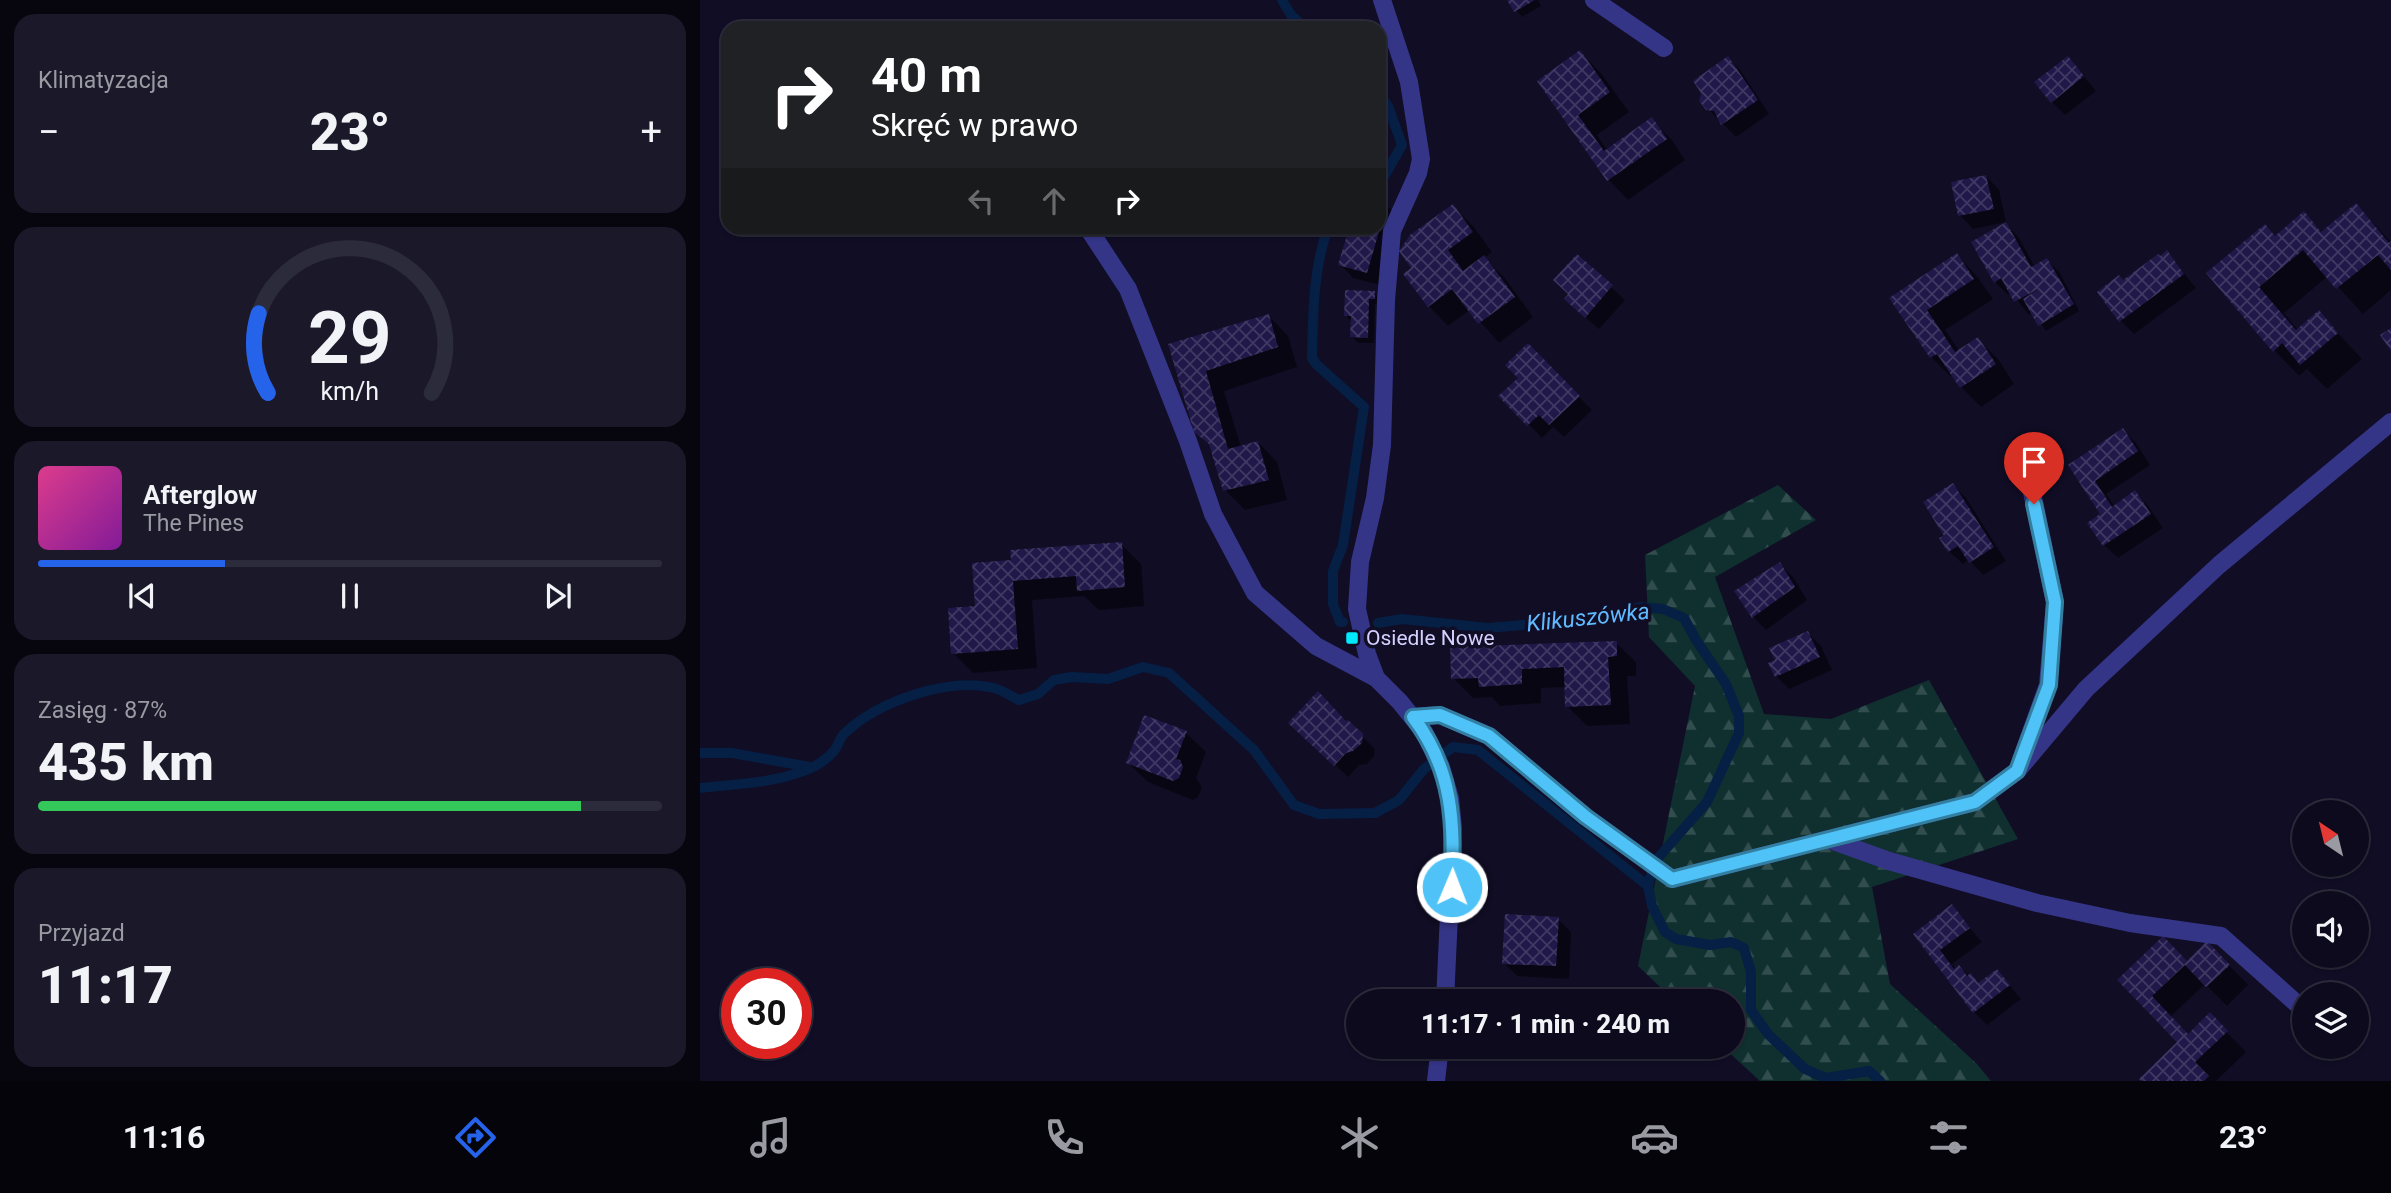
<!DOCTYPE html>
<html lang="pl">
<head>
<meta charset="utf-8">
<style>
	body { margin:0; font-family:Roboto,sans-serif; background:#1a1829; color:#f1f3f6; height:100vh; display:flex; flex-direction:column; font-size:26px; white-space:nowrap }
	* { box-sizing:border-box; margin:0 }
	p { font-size:23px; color:#9a9aa3 }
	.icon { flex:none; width:38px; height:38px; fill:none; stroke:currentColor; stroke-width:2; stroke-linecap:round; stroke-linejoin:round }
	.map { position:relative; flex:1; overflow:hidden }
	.drawer { display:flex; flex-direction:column; gap:14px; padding:14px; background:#07060f; width:700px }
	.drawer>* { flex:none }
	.banner { position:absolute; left:21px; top:21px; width:665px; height:214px; border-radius:21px; box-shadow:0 2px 5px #0004,0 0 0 2px #2c2b3b; background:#202124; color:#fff; overflow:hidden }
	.needle { width:46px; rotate:325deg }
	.fabs { position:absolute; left:1592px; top:800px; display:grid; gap:14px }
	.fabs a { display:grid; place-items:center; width:77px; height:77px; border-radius:50%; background:#0c0a1c; box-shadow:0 2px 5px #0004,0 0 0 2px #2c2b3b; font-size:35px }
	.speed { position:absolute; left:21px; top:968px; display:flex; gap:14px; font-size:35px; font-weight:700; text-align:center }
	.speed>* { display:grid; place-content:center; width:91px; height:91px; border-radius:50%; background:#0c0a1c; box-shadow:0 2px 5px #0004,0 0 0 2px #2c2b3b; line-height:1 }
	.speed .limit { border:10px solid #d22; background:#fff; color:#111 }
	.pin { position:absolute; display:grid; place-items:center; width:60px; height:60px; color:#fff; margin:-72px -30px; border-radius:50% 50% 50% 0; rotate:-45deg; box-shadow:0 0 7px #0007 }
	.pin .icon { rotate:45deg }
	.me { position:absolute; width:77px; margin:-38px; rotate:1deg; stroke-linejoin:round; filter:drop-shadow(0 0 5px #0008) }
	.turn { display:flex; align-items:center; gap:24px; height:147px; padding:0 35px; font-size:32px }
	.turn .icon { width:91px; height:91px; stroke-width:2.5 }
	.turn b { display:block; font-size:49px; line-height:60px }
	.lanes { display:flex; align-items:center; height:66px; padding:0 35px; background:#0003; justify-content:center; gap:35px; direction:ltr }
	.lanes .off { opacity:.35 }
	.big { font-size:52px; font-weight:800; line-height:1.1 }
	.drawer .card { flex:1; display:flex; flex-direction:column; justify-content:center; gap:10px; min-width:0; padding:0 24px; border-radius:21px; background:#1a1829 }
	.drawer .dial { align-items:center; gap:0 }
	.dial svg { height:182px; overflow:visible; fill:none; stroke:#2c2b3b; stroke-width:7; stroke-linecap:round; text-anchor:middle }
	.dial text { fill:#f1f3f6; stroke:none }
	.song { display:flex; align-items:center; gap:21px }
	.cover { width:84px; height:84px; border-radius:10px; background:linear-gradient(135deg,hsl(330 70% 55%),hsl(290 70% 35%)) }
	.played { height:7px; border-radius:4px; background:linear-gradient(90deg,#2563eb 30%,#2c2b3b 30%) }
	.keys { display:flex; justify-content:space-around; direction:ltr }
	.heat { display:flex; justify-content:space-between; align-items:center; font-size:38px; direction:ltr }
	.charge { height:10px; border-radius:5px; background:linear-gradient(90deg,#34c759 87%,#2c2b3b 0) }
	.trip { position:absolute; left:646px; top:989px; width:399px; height:70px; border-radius:35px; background:#0c0a1c; box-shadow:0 2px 5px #0004,0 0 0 2px #2c2b3b; font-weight:800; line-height:70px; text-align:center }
	.tab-bar { display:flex; height:112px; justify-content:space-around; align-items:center; background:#05040b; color:#9a9aa3 }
	.tab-bar .icon { width:49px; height:49px }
	.tab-bar .selected { color:#2563eb }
	.tab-bar b { font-size:32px; color:#f1f3f6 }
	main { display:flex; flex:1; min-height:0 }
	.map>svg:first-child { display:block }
</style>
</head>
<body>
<main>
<section class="drawer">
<div class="card"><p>Klimatyzacja</p>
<div class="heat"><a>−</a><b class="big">23°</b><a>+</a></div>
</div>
<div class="card dial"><svg viewBox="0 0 100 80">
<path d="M14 69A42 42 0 1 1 86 69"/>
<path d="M14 69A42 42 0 0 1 10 34" stroke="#2563eb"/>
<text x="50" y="56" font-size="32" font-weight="700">29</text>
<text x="50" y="72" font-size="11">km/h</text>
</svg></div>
<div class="card">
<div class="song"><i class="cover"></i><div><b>Afterglow</b><p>The Pines</p></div></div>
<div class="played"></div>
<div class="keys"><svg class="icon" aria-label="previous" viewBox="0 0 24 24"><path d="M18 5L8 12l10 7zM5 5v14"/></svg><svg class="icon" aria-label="pause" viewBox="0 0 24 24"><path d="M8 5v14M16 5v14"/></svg><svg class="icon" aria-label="next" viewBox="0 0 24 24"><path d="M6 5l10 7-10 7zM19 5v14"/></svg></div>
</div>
<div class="card"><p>Zasięg · 87%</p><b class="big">435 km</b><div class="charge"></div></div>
<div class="card"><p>Przyjazd</p><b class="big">11:17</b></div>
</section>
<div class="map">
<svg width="1691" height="1081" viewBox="0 0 1691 1081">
	<defs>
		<pattern id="forest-firs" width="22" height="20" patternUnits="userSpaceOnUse" patternTransform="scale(1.75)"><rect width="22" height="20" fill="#0f302e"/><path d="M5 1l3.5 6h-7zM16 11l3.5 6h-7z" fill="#314d4d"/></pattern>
		<pattern id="building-cross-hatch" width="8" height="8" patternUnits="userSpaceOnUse" patternTransform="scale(1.75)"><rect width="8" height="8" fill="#201848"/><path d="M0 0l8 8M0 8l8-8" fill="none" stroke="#403963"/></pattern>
	</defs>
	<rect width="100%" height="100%" fill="#100d25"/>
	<path fill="url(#forest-firs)" d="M1078,485L1116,520L1015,577L1064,714L1131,719L1229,680L1318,839L1172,887L1190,984L1276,1063L1291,1081H1060L1023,1047L1032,1046V1001H975L938,966L995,686L949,637L945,555Z"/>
	<g fill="#0007">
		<path d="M809,0H838L841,6L822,17Z"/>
		<path d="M880,52L900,72L929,112L897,135L907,150L951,120L971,139L985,160L928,200L909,180L839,82Z"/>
		<path d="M1028,58L1041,71L1069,114L1036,137L1008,109Z"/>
		<path d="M1368,58L1396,91L1365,115L1352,102Z"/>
		<path d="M1286,176L1299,190L1306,222L1273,229L1260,215Z"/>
		<path d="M679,203L686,205L700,219L680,285L653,278L640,264L651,228H679Z"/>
		<path d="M1656,205L1691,242V290L1663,314L1628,276L1584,313L1598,330L1619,313L1662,359L1627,389L1607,369L1599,376L1574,350L1509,273L1576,237L1604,214L1623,233Z"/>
		<path d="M753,206L773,226L792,252L784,258L804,277L833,317L799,343L770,310L748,326L729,306L714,268Z"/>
		<path d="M1306,224L1319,238L1335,267L1347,260L1360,273L1379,311L1346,331L1333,312L1329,315L1311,293L1308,295L1295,282Z"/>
		<path d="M1467,253L1496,288L1434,334L1421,321L1399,292L1424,281Z"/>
		<path d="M1257,255L1276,275L1293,299L1245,330L1260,352L1278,340L1298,359L1314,384L1281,407L1261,387L1253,375L1251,377L1231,357L1192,298Z"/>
		<path d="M877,256L925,300L899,329L879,312L870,294Z"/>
		<path d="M674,293L681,299V305L675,304L674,343H658L652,336V322L645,315Z"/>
		<path d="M569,316L588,336L597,367L524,391L541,447L558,442L577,462L587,500L545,510L525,490L512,447L470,345Z"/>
		<path d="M828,345L892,410L864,437L853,427L842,438L801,396L820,378Z"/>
		<path d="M1423,430L1436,443L1450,465L1406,494L1415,507L1435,493L1448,506L1463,528L1418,558L1404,545L1390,523L1403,514L1370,466Z"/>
		<path d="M1253,485L1266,498L1306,561L1283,575L1269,560L1263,564L1249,551L1242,539L1247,536Z"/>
		<path d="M421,544L441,564L444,606L399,610L384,596L332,600L337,668L273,673L253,653L277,608L313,562Z"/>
		<path d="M1080,564L1093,577L1107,600L1066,630L1053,617L1037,591Z"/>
		<path d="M1108,633L1121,646L1132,670L1089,689L1076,676L1077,661Z"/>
		<path d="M778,637L789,648L916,643L936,662V676H927L930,724L887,726L867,706L866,687L841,688V703L800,706L792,697L773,698L753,678Z"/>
		<path d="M618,694L675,749L674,756L667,764L659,765L648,777L591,723Z"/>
		<path d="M486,733L506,752L496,778L502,787L498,797L493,800L448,782L428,763Z"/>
		<path d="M1252,907L1282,942L1252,964L1256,969L1259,967L1279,984L1297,971L1321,999L1287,1025L1274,1012L1215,935Z"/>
		<path d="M858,919L871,932L869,979L817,976L804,963Z"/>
		<path d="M1487,963H1527L1548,985L1527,1006L1505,984L1470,1017L1488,1036L1510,1015L1546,1052L1516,1081H1444L1480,1042L1419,980Z"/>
	</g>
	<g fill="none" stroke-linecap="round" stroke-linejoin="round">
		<g stroke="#061f45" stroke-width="10">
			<path d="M582,0L591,15L605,28"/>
			<path d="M679,94L688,106L702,145L685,175L679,179"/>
			<path d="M628,228C613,269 613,314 612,358L617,365L664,407L643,545L633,571V604L640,622H643"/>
			<path d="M678,623L702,619L788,628L883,620L941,607L963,609L984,618L996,640L1026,684L1039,716V733L1007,802L957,859"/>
			<path d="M0,753H32L110,767"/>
			<path d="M0,788C36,784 78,783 111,768C118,765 128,758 133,752C138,747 139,739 144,734C178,701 248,677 294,688C302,690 311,696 319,700L338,694L354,680L372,677L408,679L443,667L469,673L554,750L594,805L619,814L675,813L699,800L724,769L753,747L778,750L948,886"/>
			<path d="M951,875L948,886L952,906L965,932L976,939L1010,945L1031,942L1044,948L1051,972V1010L1068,1034L1105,1069L1126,1078L1169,1071L1180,1081"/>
		</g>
	</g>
	<g fill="url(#building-cross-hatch)">
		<path d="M807,0H835L814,12Z"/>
		<path d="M880,50L910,92L878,115L904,151L952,117L967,139L907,181L837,81Z"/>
		<path d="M1028,56L1058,100L1021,125L1014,111L1006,110L999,101L1001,93L993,81Z"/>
		<path d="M1368,56L1384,76L1351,103L1334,82Z"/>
		<path d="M1286,175L1294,209L1258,216L1251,182Z"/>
		<path d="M679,201L687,204L667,273L638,265L649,228H679Z"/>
		<path d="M1656,203L1689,243L1691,241V270L1678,255L1636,289L1603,250L1559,287L1596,330L1619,310L1638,333L1600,365L1582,343L1573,352L1506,273L1565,224L1575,236L1604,211L1621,232Z"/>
		<path d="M753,204L773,232L748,250L763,271L784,255L815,297L778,324L752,289L728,307L703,274L711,268L699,251L710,235Z"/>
		<path d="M1306,222L1331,267L1347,258L1374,304L1338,326L1323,299L1340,288L1314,302L1301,278L1294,283L1271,242Z"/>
		<path d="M1467,250L1484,274L1419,322L1397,292L1419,275L1423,280L1458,254L1460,256Z"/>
		<path d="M1257,253L1274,279L1227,310L1255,352L1278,337L1296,364L1260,388L1237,354L1230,358L1189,298Z"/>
		<path d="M877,254L913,285L885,318L864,299L868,294L853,280Z"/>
		<path d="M645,290L675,291V299H669L668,338L650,337L651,316H644Z"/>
		<path d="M569,314L578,347L506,371L528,449L558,441L569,480L523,491L509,444L494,432L468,344Z"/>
		<path d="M1691,328V351L1680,335Z"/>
		<path d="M828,343L880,396L849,425L839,415L827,426L798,396L818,378L805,365Z"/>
		<path d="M1423,428L1438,451L1395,481L1412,507L1435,490L1451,514L1403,546L1387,523L1400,514L1368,465Z"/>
		<path d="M1253,483L1294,547L1269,563L1258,546L1248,552L1239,538L1244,536L1223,502Z"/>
		<path d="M422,542L425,587L377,591L376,576L313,581L318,649L251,654L248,608L275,606L272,563L311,560L310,550Z"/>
		<path d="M1080,562L1095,587L1052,618L1034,591Z"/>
		<path d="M1108,631L1120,657L1075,677L1068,663L1075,660L1069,648Z"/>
		<path d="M779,635V646L917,641V656L908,657L911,705L865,707L864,667L822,669V684L779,687L778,678L751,679L750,636Z"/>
		<path d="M618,691L646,721L648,720L663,734L662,743L653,751L646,753L634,766L588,723Z"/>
		<path d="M444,715L487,731L476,759L480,760L483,767L479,778L473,781L426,763Z"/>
		<path d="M1252,904L1270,928L1240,950L1254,969L1259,965L1267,976L1271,973L1278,983L1297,969L1310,985L1273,1013L1213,934Z"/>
		<path d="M805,914L859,917L856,966L802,964Z"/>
		<path d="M1463,936L1487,961L1507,941L1530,965L1506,987L1485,965L1452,996L1488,1034L1510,1012L1528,1031L1495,1062L1509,1076L1504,1081H1441L1439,1079L1477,1042L1417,980Z"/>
	</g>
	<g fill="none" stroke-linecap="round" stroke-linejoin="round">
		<g stroke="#353588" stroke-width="18">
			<path d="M682,0L709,82L721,159L718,173L692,231L686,300L682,445L675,498L660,562L657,609L667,654L676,678L700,702L724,732L741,767L750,798L753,828L745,1001"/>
			<path d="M894,0L964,48"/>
			<path d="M388,228L428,289L488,441L513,514L555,593L616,646L676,678"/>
			<path d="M713,717L740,715L789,736L886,817L972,879L1275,802L1317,771L1386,689L1519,565L1691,422"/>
			<path d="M1321,760L1348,685L1355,602L1329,478"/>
			<path d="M1128,839L1189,861L1337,903L1430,923L1521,936L1596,1003"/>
			<path d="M736,1081L740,1046"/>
		</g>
	</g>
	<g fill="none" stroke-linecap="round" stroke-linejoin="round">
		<g stroke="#337fa1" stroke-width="18">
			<path id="route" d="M752,887C754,823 754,771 713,717L740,715L789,736L886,817L972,879L1275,802L1317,771L1349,685L1355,602L1334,504"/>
		</g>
		<use href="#route" stroke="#4fc3f7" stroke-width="12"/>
	</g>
	<rect fill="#00eafc" stroke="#100d25" stroke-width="2.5" x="645" y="631" width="14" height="14" rx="3.5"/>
	<g text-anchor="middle" stroke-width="7" stroke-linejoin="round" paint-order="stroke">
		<g font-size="21" fill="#d5d1ff" stroke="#100d25" text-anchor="start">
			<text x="666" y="645">Osiedle Nowe</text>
		</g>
		<g font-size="23" font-style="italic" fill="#5fbaff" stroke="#100d25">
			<text transform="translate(888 617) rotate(-6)" y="8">Klikuszówka</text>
		</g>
	</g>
</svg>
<div class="fabs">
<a><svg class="needle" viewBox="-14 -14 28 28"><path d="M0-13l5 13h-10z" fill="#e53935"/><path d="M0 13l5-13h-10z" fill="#9a9aa3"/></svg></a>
<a><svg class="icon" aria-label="sound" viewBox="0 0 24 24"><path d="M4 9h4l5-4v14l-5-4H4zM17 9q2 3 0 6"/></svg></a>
<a><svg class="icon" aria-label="layers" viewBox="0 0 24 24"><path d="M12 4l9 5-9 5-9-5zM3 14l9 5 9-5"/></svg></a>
</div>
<div class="speed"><div class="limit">30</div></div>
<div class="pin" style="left:1334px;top:504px;background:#d93025"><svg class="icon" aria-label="arrive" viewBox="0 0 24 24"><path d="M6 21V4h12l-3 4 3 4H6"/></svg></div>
<svg class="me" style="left:752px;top:887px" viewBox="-20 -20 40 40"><circle r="17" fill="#4fc3f7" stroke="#fff" stroke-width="3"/><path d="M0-11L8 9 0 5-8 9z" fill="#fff"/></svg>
<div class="trip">11:17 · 1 min · 240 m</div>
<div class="banner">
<div class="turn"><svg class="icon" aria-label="right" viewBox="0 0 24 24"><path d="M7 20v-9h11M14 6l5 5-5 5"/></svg><div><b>40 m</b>Skręć w prawo</div></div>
<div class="lanes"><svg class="icon off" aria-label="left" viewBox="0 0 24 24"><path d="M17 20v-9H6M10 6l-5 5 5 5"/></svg><svg class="icon off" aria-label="ahead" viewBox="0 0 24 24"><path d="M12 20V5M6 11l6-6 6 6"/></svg><svg class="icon" aria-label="right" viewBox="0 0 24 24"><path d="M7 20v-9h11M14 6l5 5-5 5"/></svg></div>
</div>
</div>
</main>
<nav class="tab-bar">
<b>11:16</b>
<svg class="icon selected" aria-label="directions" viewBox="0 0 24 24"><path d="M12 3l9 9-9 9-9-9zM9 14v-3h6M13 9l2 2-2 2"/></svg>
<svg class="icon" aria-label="music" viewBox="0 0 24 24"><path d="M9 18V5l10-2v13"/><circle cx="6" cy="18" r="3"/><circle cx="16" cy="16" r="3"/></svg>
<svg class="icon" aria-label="phone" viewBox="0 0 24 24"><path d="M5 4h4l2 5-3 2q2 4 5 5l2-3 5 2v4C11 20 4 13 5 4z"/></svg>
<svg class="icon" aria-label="climate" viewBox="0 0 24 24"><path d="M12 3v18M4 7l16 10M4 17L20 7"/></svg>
<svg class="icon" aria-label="car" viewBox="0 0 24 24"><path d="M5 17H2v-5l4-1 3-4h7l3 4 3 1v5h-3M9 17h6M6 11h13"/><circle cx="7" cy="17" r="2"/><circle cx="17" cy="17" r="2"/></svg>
<svg class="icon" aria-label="filters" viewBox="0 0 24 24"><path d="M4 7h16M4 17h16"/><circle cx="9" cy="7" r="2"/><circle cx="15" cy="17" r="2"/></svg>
<b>23°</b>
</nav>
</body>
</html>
